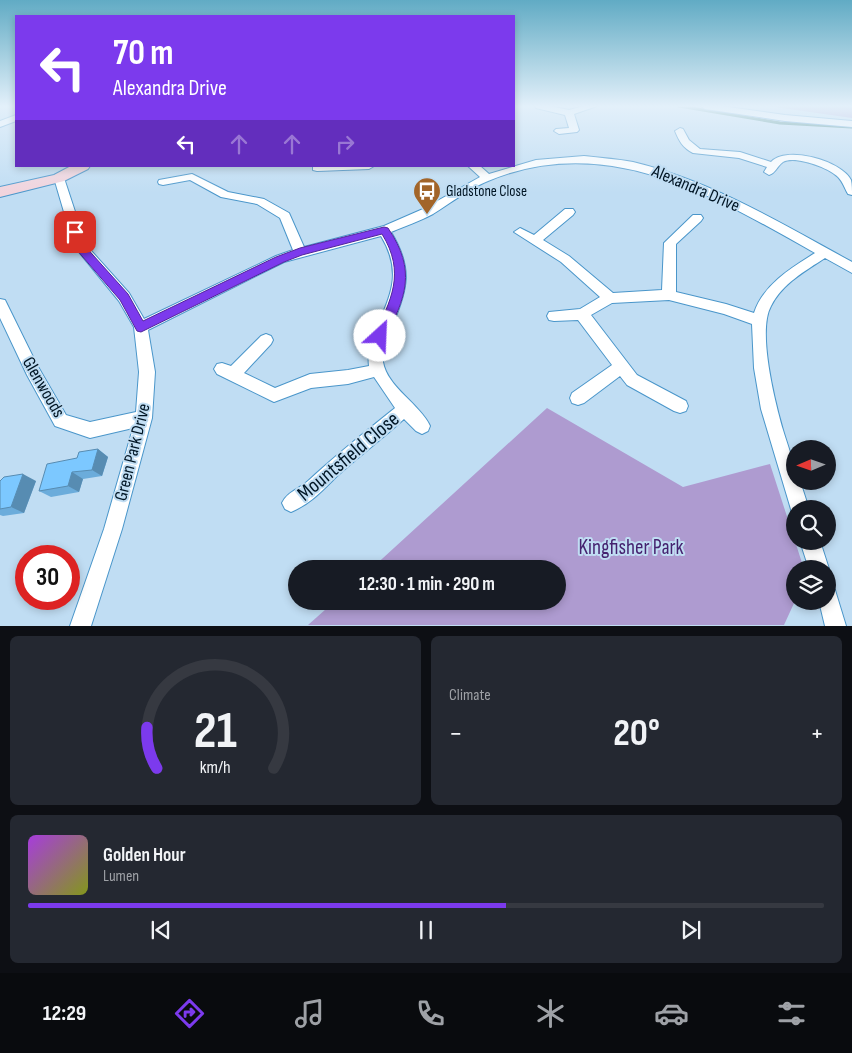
<!DOCTYPE html>
<html lang="en">
<head>
<meta charset="utf-8">
<style>
	body { margin:0; font-family:"Sofia Sans Condensed",sans-serif; background:#242831; color:#f1f3f6; height:100vh; display:flex; flex-direction:column; font-size:19px; white-space:nowrap }
	* { box-sizing:border-box; margin:0 }
	p { font-size:16px; color:#9ea1a6 }
	.icon { flex:none; width:28px; height:28px; fill:none; stroke:currentColor; stroke-width:2; stroke-linecap:round; stroke-linejoin:round }
	.map { position:relative; height:626px; overflow:hidden }
	.drawer { display:flex; flex-direction:column; gap:10px; padding:10px; background:#0d0f14; flex:1 }
	.drawer>* { flex:none }
	.hud { position:absolute; left:15px; top:15px; width:500px; height:152px; border-radius:0px; box-shadow:0 2px 8px #0003; background:#7c3aed; color:#fff; overflow:hidden }
	.needle { width:32px; rotate:268deg }
	.tools { position:absolute; left:786px; top:440px; display:grid; gap:10px }
	.tools a { display:grid; place-items:center; width:50px; height:50px; border-radius:50%; background:#171b24; box-shadow:0 2px 8px #0003; font-size:25px }
	.speed { position:absolute; left:15px; top:545px; display:flex; gap:10px; font-size:25px; font-weight:700; text-align:center }
	.speed>* { display:grid; place-content:center; width:65px; height:65px; border-radius:50%; background:#171b24; box-shadow:0 2px 8px #0003; line-height:1 }
	.speed .limit { border:8px solid #d22; background:#fff; color:#111 }
	.pin { position:absolute; display:grid; place-items:center; width:42px; height:42px; color:#fff; margin:-21px; border-radius:10px; box-shadow:0 2px 8px #0006 }
	.me { position:absolute; width:55px; margin:-28px; rotate:25deg; stroke-linejoin:round; filter:drop-shadow(0 0 4px #0008) }
	.turn { display:flex; align-items:center; gap:18px; height:105px; padding:0 15px; font-size:22px }
	.turn .icon { width:65px; height:65px; stroke-width:2.5 }
	.turn b { display:block; font-size:35px; line-height:42px }
	.lanes { display:flex; align-items:center; height:48px; padding:0 15px; background:#0003; justify-content:center; gap:25px; direction:ltr }
	.lanes .off { opacity:.35 }
	.big { font-size:38px; font-weight:700; line-height:1.1 }
	.drawer .tile { flex:1; display:flex; flex-direction:column; justify-content:center; gap:8px; min-width:0; padding:0 18px; border-radius:8px; background:#242831 }
	.drawer .dial { align-items:center; gap:0 }
	.dial svg { height:130px; overflow:visible; fill:none; stroke:#363941; stroke-width:7; stroke-linecap:round; text-anchor:middle }
	.dial text { fill:#f1f3f6; stroke:none }
	.song { display:flex; align-items:center; gap:15px }
	.cover { width:60px; height:60px; border-radius:8px; background:linear-gradient(135deg,hsl(280 70% 55%),hsl(70 70% 35%)) }
	.played { height:5px; border-radius:2px; background:linear-gradient(90deg,#7c3aed 60%,#363941 60%) }
	.keys { display:flex; justify-content:space-around; direction:ltr }
	.heat { display:flex; justify-content:space-between; align-items:center; font-size:28px; direction:ltr }
	.drawer .tiles { flex:1; display:grid; gap:10px; grid-template-columns:1fr 1fr }
	.tile:last-child { grid-column:span 2 }
	.trip { position:absolute; left:288px; top:560px; width:278px; height:50px; border-radius:25px; background:#171b24; box-shadow:0 2px 8px #0003; font-weight:700; line-height:50px; text-align:center }
	.dock { display:flex; height:80px; justify-content:space-around; align-items:center; background:#090b0e; color:#9ea1a6 }
	.dock .icon { width:35px; height:35px }
	.dock .current { color:#7c3aed }
	.dock b { font-size:22px; color:#f1f3f6 }
	.map>svg:first-child { display:block }
</style>
</head>
<body>
<div class="map">
<svg width="852" height="626" viewBox="0 0 852 626">
	<rect width="100%" height="100%" fill="#c0ddf3"/>
	<g fill="#ae9bd0">
		<path d="M768,106H852V118Z"/>
		<path d="M547,408L683,487L770,464L804,569H795V601L784,625H308L335,601H556V569H371Z"/>
	</g>
	<g fill="none" stroke-linecap="round" stroke-linejoin="round">
		<path stroke="#26746e" stroke-width="3" d="M679,106L780,123L852,127"/>
		<g stroke="#4a96ca" stroke-width="2">
			<g id="street">
				<path d="M535,106H549L569,110L584,106H597L574,114L579,130L577,132L559,134L554,131L556,129L569,128L565,115L536,108Z"/>
				<path d="M701,106H721L785,115L852,121V127L785,121L705,109Z"/>
				<path d="M16,115V121L0,127V121Z"/>
				<path d="M680,128L683,129L689,140L700,149L740,152L771,162C786,145 842,161 851,180C852,184 852,191 852,195L848,194C845,189 843,182 838,177C829,168 795,155 783,162C777,166 776,173 769,175L764,172L767,167L739,158L693,153C683,148 679,141 675,131Z"/>
				<path d="M584,156C600,158 617,159 633,162C712,181 782,224 852,262V273L825,258C805,271 782,284 771,306C757,331 775,402 783,430C788,447 795,463 795,481H800L809,509H795V516H793L761,409L754,368L752,324L724,314L669,300L612,303L591,315L637,375L686,401L688,406L686,411L680,413L674,411L627,385L620,376L584,403L578,405L572,403L570,398L572,393L612,365L578,320L554,321L549,320L547,316L549,312L580,309L600,297L561,262L514,232L520,228L534,235L565,209H573L575,212L573,215L543,240L569,256L613,293L662,290L664,243L693,215H701L703,218L701,221L676,244V292L726,304L754,313C763,285 791,268 815,253C714,196 607,131 488,181C468,189 451,203 433,214C420,221 405,226 391,232C413,268 408,289 392,326C387,337 382,349 383,362C387,387 421,405 430,426L428,431L422,434L416,431L404,419C382,439 358,457 336,477C322,491 310,504 291,512L285,509L282,503C287,492 299,489 308,481C336,455 365,432 395,408L374,377L348,384L311,388L274,402L217,374L214,369L217,364L222,363L231,366L261,336L266,334L271,336L273,340L271,344L244,373L275,388L310,374L348,370L369,366C367,351 372,338 378,324C393,292 401,269 381,236L284,262L148,330L155,372L152,418L122,529L91,626H70L104,529L133,428L90,438L55,426L27,375L0,318V299L5,300L37,365L66,415L90,422L136,412L139,372L134,327L119,301L74,246L54,178L55,176L59,175L64,178L86,245L129,293L144,319L276,256L293,250L280,218L257,204L221,197L190,180L163,185L159,184L158,182L159,180L192,174L228,192L264,199L289,213L304,247L384,226L423,209L480,177L468,166H480L489,174L536,160Z"/>
				<path d="M313,166H374L369,169L317,171L313,170Z"/>
				<path d="M800,541H820L829,569L828,572V569H809Z"/>
				<path d="M828,587L835,590L846,626H825L819,601H828Z"/>
			</g>
		</g>
		<g stroke="#4a96ca" stroke-width="2">
			<path id="secondary" d="M71,166H90L88,169L64,181L0,197V187L54,175Z"/>
		</g>
		<use href="#street" fill="#fff" fill-rule="evenodd"/>
		<use href="#secondary" fill="#f1d4dd" fill-rule="evenodd"/>
	</g>
	<g fill="#6bacdb">
		<path d="M98,449L108,457L102,476L83,479L79,492L51,497L39,491L77,458Z"/>
		<path d="M0,481H36L24,513L3,516L0,515Z"/>
	</g>
	<g fill="#578cb2">
		<path d="M98,449L108,457L102,476L92,470Z"/>
		<path d="M72,472L83,479L79,492L68,486Z"/>
		<path d="M23,474L36,481L24,513L11,507Z"/>
	</g>
	<g fill="#7cc8ff" stroke="#578cb2">
		<path d="M98,449L92,470L72,472L68,486L39,491L47,464L77,458L79,452Z"/>
		<path d="M23,474L11,507L0,509V481L4,477Z"/>
	</g>
	<linearGradient id="sky" x2="0" y2="1"><stop stop-color="#61abc4"/><stop offset="0.55" stop-color="#e3f0fa"/><stop offset="1" stop-color="#e3f0fa" stop-opacity="0"/></linearGradient>
	<rect width="852" height="193" fill="url(#sky)"/>
	<path fill="#7c3aed" stroke="#51269a" d="M384,227L388,228C417,271 406,297 384,340H376L374,336C391,300 406,273 382,234L302,255L284,262L141,332L137,331L120,300L76,249L70,232L72,229H79L84,245L128,294L143,321L276,257L300,248Z"/>
	<defs>
		<g id="bus-pin" transform="scale(1.4375)"><path d="M0 17L-7.5 6A9.5 9.5 0 1 1 7.5 6Z" fill="#a2652a" stroke="#c0ddf3"/><path d="M-5-6H5V4H4V6H2V4H-2V6H-4V4H-5ZM-3.5-4V0h7V-4ZM-3.5 1.2v1.5H-2V1.2ZM2 1.2v1.5H3.5V1.2Z" fill="#fff"/></g>
	</defs>
	<g fill-rule="evenodd">
		<use href="#bus-pin" x="427" y="191"/>
	</g>
	<g text-anchor="middle" stroke-width="4" stroke-linejoin="round" paint-order="stroke">
		<g font-size="15" fill="#001524" stroke="#c0ddf3" text-anchor="start">
			<text x="446" y="196">Gladstone Close</text>
		</g>
		<g font-size="18" fill="#001524" stroke="#c0ddf3">
			<text transform="translate(696 188) rotate(23)" y="6">Alexandra Drive</text>
			<text transform="translate(44 387) rotate(60)" y="6">Glenwoods</text>
			<text transform="translate(132 452) rotate(-76)" y="6">Green Park Drive</text>
		</g>
		<g font-size="21" fill="#001524" stroke="#c0ddf3">
			<text transform="translate(348 456) rotate(-40)" y="7">Mountsfield Close</text>
		</g>
		<g font-size="21" fill="#45226f" stroke="#c0ddf3">
			<text x="631" y="554">Kingfisher Park</text>
		</g>
	</g>
</svg>
<div class="tools">
<a><svg class="needle" viewBox="-14 -14 28 28"><path d="M0-13l5 13h-10z" fill="#e53935"/><path d="M0 13l5-13h-10z" fill="#9ea1a6"/></svg></a>
<a><svg class="icon" aria-label="search" viewBox="0 0 24 24"><circle cx="10" cy="10" r="6"/><path d="M15 15l6 6"/></svg></a>
<a><svg class="icon" aria-label="layers" viewBox="0 0 24 24"><path d="M12 4l9 5-9 5-9-5zM3 14l9 5 9-5"/></svg></a>
</div>
<div class="speed"><div class="limit">30</div></div>
<div class="pin" style="left:75px;top:232px;background:#d93025"><svg class="icon" aria-label="arrive" viewBox="0 0 24 24"><path d="M6 21V4h12l-3 4 3 4H6"/></svg></div>
<svg class="me" style="left:380px;top:336px" viewBox="-20 -20 40 40"><circle r="19" fill="#fff"/><path d="M0-13L10 11 0 6-10 11z" fill="#7c3aed"/></svg>
<div class="trip">12:30 · 1 min · 290 m</div>
<div class="hud">
<div class="turn"><svg class="icon" aria-label="left" viewBox="0 0 24 24"><path d="M17 20v-9H6M10 6l-5 5 5 5"/></svg><div><b>70 m</b>Alexandra Drive</div></div>
<div class="lanes"><svg class="icon" aria-label="left" viewBox="0 0 24 24"><path d="M17 20v-9H6M10 6l-5 5 5 5"/></svg><svg class="icon off" aria-label="ahead" viewBox="0 0 24 24"><path d="M12 20V5M6 11l6-6 6 6"/></svg><svg class="icon off" aria-label="ahead" viewBox="0 0 24 24"><path d="M12 20V5M6 11l6-6 6 6"/></svg><svg class="icon off" aria-label="right" viewBox="0 0 24 24"><path d="M7 20v-9h11M14 6l5 5-5 5"/></svg></div>
</div>
</div>
<section class="drawer">
<div class="tiles">
<div class="tile dial"><svg viewBox="0 0 100 80">
<path d="M14 69A42 42 0 1 1 86 69"/>
<path d="M14 69A42 42 0 0 1 8 44" stroke="#7c3aed"/>
<text x="50" y="56" font-size="32" font-weight="700">21</text>
<text x="50" y="72" font-size="11">km/h</text>
</svg></div>
<div class="tile"><p>Climate</p>
<div class="heat"><a>−</a><b class="big">20°</b><a>+</a></div>
</div>
<div class="tile">
<div class="song"><i class="cover"></i><div><b>Golden Hour</b><p>Lumen</p></div></div>
<div class="played"></div>
<div class="keys"><svg class="icon" aria-label="previous" viewBox="0 0 24 24"><path d="M18 5L8 12l10 7zM5 5v14"/></svg><svg class="icon" aria-label="pause" viewBox="0 0 24 24"><path d="M8 5v14M16 5v14"/></svg><svg class="icon" aria-label="next" viewBox="0 0 24 24"><path d="M6 5l10 7-10 7zM19 5v14"/></svg></div>
</div>
</div>
</section>
<nav class="dock">
<b>12:29</b>
<svg class="icon current" aria-label="directions" viewBox="0 0 24 24"><path d="M12 3l9 9-9 9-9-9zM9 14v-3h6M13 9l2 2-2 2"/></svg>
<svg class="icon" aria-label="music" viewBox="0 0 24 24"><path d="M9 18V5l10-2v13"/><circle cx="6" cy="18" r="3"/><circle cx="16" cy="16" r="3"/></svg>
<svg class="icon" aria-label="phone" viewBox="0 0 24 24"><path d="M5 4h4l2 5-3 2q2 4 5 5l2-3 5 2v4C11 20 4 13 5 4z"/></svg>
<svg class="icon" aria-label="climate" viewBox="0 0 24 24"><path d="M12 3v18M4 7l16 10M4 17L20 7"/></svg>
<svg class="icon" aria-label="car" viewBox="0 0 24 24"><path d="M5 17H2v-5l4-1 3-4h7l3 4 3 1v5h-3M9 17h6M6 11h13"/><circle cx="7" cy="17" r="2"/><circle cx="17" cy="17" r="2"/></svg>
<svg class="icon" aria-label="filters" viewBox="0 0 24 24"><path d="M4 7h16M4 17h16"/><circle cx="9" cy="7" r="2"/><circle cx="15" cy="17" r="2"/></svg>
</nav>
</body>
</html>
